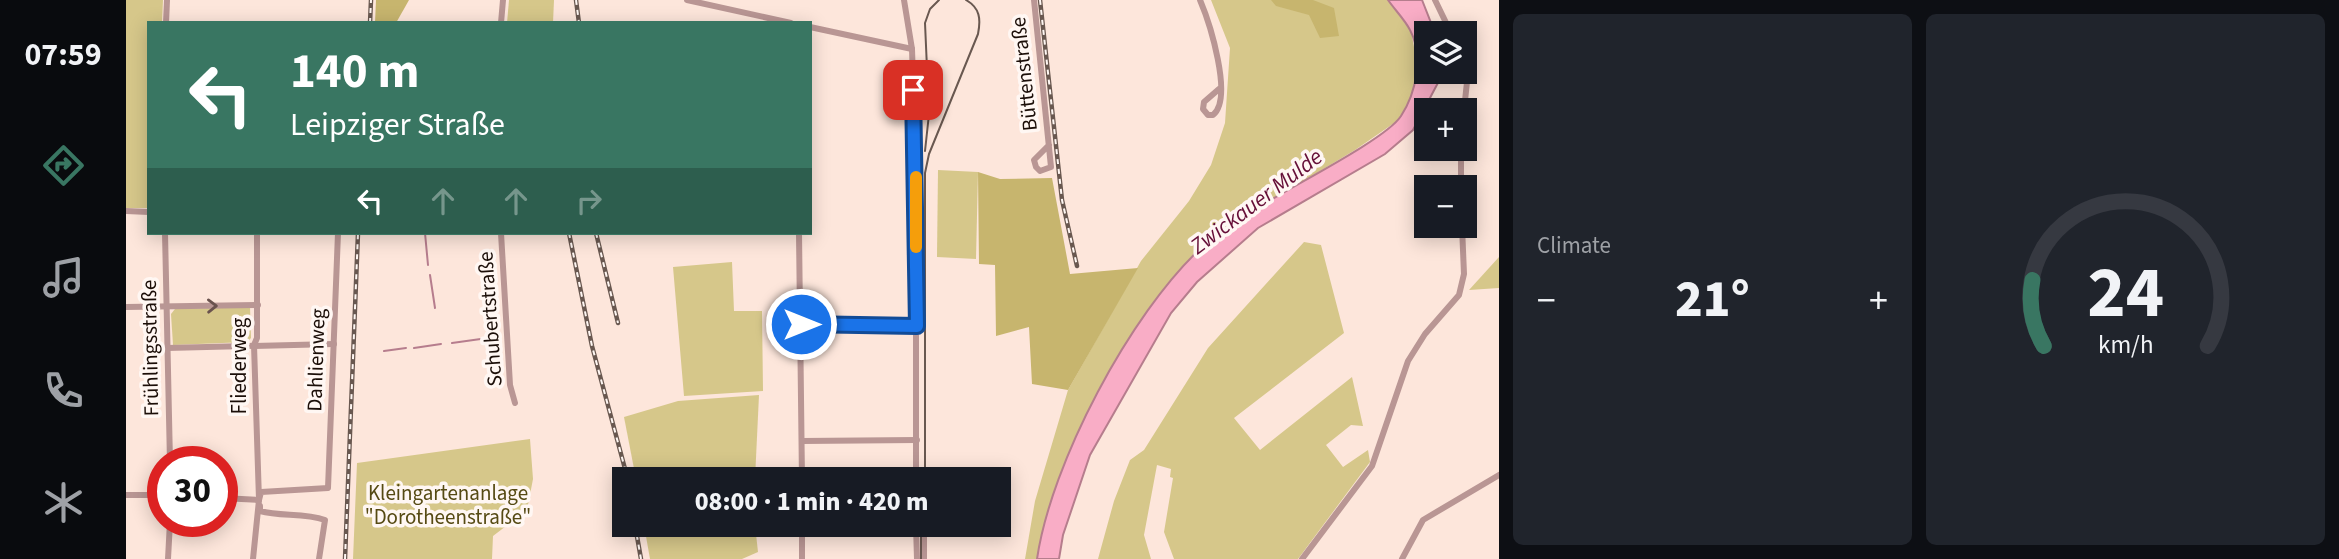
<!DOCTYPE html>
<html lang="en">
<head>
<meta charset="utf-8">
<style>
	body { margin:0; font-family:"Source Sans 3",sans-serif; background:#20242c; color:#f1f3f6; height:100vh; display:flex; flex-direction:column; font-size:26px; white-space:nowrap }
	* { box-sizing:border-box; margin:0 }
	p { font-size:23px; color:#9ea1a6 }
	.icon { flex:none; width:38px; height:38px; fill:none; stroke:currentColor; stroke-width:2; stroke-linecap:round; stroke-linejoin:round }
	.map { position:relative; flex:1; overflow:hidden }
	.details { display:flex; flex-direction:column; gap:14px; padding:14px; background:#0d0f14; width:840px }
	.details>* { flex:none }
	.top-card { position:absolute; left:21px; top:21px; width:665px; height:214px; border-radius:0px; box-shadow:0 4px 18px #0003; background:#397662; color:#fff; overflow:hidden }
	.tools { position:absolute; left:1288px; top:21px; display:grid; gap:14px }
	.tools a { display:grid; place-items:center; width:63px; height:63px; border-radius:0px; background:#171b24; box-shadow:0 4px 18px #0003; font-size:35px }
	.speed { position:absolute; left:21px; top:446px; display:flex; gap:14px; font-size:35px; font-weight:700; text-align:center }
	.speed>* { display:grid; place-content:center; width:91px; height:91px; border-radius:50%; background:#171b24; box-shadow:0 4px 18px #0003; line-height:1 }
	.speed .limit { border:10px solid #d22; background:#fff; color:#111 }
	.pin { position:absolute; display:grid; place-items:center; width:60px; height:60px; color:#fff; margin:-30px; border-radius:14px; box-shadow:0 4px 10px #0006 }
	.me { position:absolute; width:77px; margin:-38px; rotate:90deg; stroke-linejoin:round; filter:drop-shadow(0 0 5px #0008) }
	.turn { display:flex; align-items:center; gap:24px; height:147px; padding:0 28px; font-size:32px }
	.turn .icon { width:91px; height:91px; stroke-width:2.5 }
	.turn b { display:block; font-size:49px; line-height:60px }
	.lanes { display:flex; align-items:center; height:66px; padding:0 28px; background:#0003; justify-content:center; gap:35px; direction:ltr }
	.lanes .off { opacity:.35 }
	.big { font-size:52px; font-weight:800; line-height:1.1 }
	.details .tile { flex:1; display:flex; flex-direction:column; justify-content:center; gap:10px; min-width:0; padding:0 24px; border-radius:10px; background:#20242c }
	.details .dial { align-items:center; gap:0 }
	.dial svg { height:182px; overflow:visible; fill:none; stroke:#363941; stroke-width:7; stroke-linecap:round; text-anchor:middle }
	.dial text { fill:#f1f3f6; stroke:none }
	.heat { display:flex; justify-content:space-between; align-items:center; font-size:38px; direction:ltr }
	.details .tiles { flex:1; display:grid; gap:14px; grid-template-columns:repeat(2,1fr) }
	.trip { position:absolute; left:486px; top:467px; width:399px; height:70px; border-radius:0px; background:#171b24; box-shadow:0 4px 18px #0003; font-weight:800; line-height:70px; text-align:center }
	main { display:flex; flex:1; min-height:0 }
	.menu { display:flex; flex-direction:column; width:126px; justify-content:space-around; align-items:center; background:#090b0e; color:#9ea1a6 }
	.menu .icon { width:49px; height:49px }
	.menu .active { color:#397662 }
	.menu b { font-size:32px; color:#f1f3f6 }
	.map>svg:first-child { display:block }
</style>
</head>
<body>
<main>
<nav class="menu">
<b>07:59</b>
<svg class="icon active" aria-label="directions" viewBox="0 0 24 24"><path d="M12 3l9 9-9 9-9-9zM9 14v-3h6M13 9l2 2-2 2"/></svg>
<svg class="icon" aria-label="music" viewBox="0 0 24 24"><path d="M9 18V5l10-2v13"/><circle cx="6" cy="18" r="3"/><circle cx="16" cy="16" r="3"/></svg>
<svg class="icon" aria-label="phone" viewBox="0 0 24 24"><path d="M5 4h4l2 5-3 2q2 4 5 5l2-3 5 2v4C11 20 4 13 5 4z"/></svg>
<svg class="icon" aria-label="climate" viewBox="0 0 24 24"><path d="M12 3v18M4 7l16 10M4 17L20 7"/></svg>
</nav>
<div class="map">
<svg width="1373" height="559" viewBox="0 0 1373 559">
	<rect width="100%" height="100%" fill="#fde6db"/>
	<g fill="#d6c78a">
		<path d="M0,0H37L36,23H23V208H0Z"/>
		<path d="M383,0H428L427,23H381Z"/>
		<path d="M1085,0H1263L1285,31L1291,63L1287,93L1274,119L1229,150L1124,213L1076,248L1029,301L911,559H899L909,501L942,390L1015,261L1063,201L1085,165L1099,123L1104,48Z"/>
		<path d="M812,170L852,172L850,259L811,257Z"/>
		<path d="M1178,242L1195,245L1218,333L1108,418L1134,450L1226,377L1237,426L1225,425L1200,445L1217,467L1242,450L1244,462L1172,559H1048L1038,532L1047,478L1044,477L1045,469L1031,465L1018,535L1025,559H972L988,501L1004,460L1018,450L1082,348Z"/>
		<path d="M1373,257V288L1343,290Z"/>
		<path d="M606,262L608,311H636L637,391L558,396L547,267Z"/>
		<path d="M124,307L125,338L121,342L47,345L45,314L49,309Z"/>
		<path d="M633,395L629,479H510L498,417L552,401Z"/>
		<path d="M404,439L407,479L401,510L367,536L366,559H227L231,463Z"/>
		<path d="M518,525H629L632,552L616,559H524Z"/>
	</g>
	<g fill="#c7b56e">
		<path d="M250,0H283L270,23H249Z"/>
		<path d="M1145,0H1187L1208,8L1213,36L1194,38L1183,15L1150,6Z"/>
		<path d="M852,172L874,179L926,178L944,274L1012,268L942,390L906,384L903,327L870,336L869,265L853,264Z"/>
	</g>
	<path fill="#f9adc6" stroke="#b67d8d" stroke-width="2" d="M1262,0H1296L1309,33H1300V72H1314V79L1287,130L1259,154L1132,228L1071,282L1045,313L964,455L937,535L933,559H911C925,463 1004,314 1075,248C1096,229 1122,214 1145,200C1172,183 1261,138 1275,116C1290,93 1298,56 1284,30C1279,20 1269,10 1262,0Z"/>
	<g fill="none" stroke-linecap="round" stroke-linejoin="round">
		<g stroke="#b67d8d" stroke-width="2">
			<path d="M299,233L302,265"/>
			<path d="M304,275L309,308"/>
			<path d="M326,343L369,337"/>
			<path d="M288,348L315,344"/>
			<path d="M258,351L280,348"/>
		</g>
		<g stroke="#b99694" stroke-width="6">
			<path d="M561,0L665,23"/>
			<path d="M778,0L786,49L790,171V480"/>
			<path d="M908,0L925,167L914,171L910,167L908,160L923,145"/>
			<path d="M1074,0C1083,21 1108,98 1087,115H1082L1077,109L1078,102L1093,89"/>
			<path d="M1309,0L1325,33"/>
			<path d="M40,23L41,0"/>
			<path d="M375,23L377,0"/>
			<path d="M684,27L786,49"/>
			<path d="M1338,110L1341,82L1339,69"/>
			<path d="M1335,149V187"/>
			<path d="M0,211L23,212"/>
			<path d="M39,233L44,462"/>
			<path d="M375,233L384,385L389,403"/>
			<path d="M673,233L676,480"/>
			<path d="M0,307L132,305"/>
			<path d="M675,324L791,326"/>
			<path d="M41,348L208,344"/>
			<path d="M676,441L791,440"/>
			<path d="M0,495H37"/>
			<path d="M96,498L133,500L135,492L202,488L212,233"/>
			<path d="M134,506V511C155,517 178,512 199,520L193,559"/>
			<path d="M676,525V559"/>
			<path d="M790,525L791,559"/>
			<path d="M798,525V559"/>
			<path d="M42,559L44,522"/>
			<path d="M127,559L133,500L128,345L131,338V233"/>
			<path d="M1176,559L1246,466L1282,361L1299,334L1333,295L1338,274L1336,226"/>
			<path d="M1276,559L1297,520L1373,475"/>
		</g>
		<g stroke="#695850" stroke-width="2">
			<path d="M799,151L803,114L799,23L804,9L813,0"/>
			<path d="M799,480V173L803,154L852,34C855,19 854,8 840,0"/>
			<path d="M795,525V559"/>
		</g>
		<g stroke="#695850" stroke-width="4.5">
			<g id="rail">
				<path d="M450,0L453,23"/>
				<path d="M914,0L936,200L951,266"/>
				<path d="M244,23L245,0"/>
				<path d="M443,233L466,346L502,480"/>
				<path d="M470,233L492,323"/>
				<path d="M509,525L515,559"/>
				<path d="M219,559L232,233"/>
			</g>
		</g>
		<use href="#rail" stroke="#fff7f3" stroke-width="2" stroke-dasharray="5" stroke-linecap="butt"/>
	</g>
	<defs><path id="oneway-chevron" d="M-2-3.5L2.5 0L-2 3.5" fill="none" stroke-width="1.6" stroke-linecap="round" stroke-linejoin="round" transform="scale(1.75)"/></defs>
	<use stroke="#6a524e" href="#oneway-chevron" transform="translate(86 306) rotate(-1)"/>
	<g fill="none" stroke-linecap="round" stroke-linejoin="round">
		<g stroke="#114b97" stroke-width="18">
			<path id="route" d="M675,324L791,326L787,90"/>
		</g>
		<use href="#route" stroke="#1a73e8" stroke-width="12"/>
		<path stroke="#f59e0b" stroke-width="12" d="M790,177V247"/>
	</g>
	<g text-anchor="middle" stroke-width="7" stroke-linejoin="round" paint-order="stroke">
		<g font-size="21" fill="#1b0e08" stroke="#fff7f3">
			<text transform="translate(898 74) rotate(-96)" y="7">Büttenstraße</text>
			<text transform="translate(364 319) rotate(-94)" y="7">Schubertstraße</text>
			<text transform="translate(24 348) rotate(-91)" y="7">Frühlingsstraße</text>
			<text transform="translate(190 360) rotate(-88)" y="7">Dahlienweg</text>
			<text transform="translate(113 366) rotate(-90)" y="7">Fliederweg</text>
		</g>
		<g font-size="21" fill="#564a13" stroke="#fff7f3">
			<text x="322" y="500">Kleingartenanlage<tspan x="322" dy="24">"Dorotheenstraße"</tspan></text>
		</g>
		<g font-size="23" font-style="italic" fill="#650e37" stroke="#fff7f3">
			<text transform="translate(1130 201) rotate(-37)" y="8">Zwickauer Mulde</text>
		</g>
	</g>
</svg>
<div class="tools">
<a><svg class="icon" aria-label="layers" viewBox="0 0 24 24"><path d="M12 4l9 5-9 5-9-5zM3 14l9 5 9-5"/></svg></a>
<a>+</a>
<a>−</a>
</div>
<div class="speed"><div class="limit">30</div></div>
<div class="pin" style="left:787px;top:90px;background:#d93025"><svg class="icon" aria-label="arrive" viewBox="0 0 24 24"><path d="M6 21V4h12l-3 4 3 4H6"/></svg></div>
<svg class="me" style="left:675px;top:324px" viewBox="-20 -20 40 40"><circle r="17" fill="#1a73e8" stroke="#fff" stroke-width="3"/><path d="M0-11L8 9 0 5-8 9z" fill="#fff"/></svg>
<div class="trip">08:00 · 1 min · 420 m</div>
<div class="top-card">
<div class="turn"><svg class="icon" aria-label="left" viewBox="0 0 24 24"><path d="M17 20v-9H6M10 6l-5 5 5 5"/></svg><div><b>140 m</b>Leipziger Straße</div></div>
<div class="lanes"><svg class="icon" aria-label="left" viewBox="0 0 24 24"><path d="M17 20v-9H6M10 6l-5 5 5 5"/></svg><svg class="icon off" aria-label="ahead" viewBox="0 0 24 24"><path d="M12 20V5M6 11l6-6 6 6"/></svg><svg class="icon off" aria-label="ahead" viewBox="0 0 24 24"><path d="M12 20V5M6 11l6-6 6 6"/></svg><svg class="icon off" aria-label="right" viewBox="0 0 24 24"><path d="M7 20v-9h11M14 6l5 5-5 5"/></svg></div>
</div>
</div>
<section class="details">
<div class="tiles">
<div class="tile"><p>Climate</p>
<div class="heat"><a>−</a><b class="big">21°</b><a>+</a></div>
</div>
<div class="tile dial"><svg viewBox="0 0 100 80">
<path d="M14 69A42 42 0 1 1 86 69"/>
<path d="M14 69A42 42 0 0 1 9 40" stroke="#397662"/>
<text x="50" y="56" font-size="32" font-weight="700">24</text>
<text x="50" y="72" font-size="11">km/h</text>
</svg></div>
</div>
</section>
</main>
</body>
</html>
